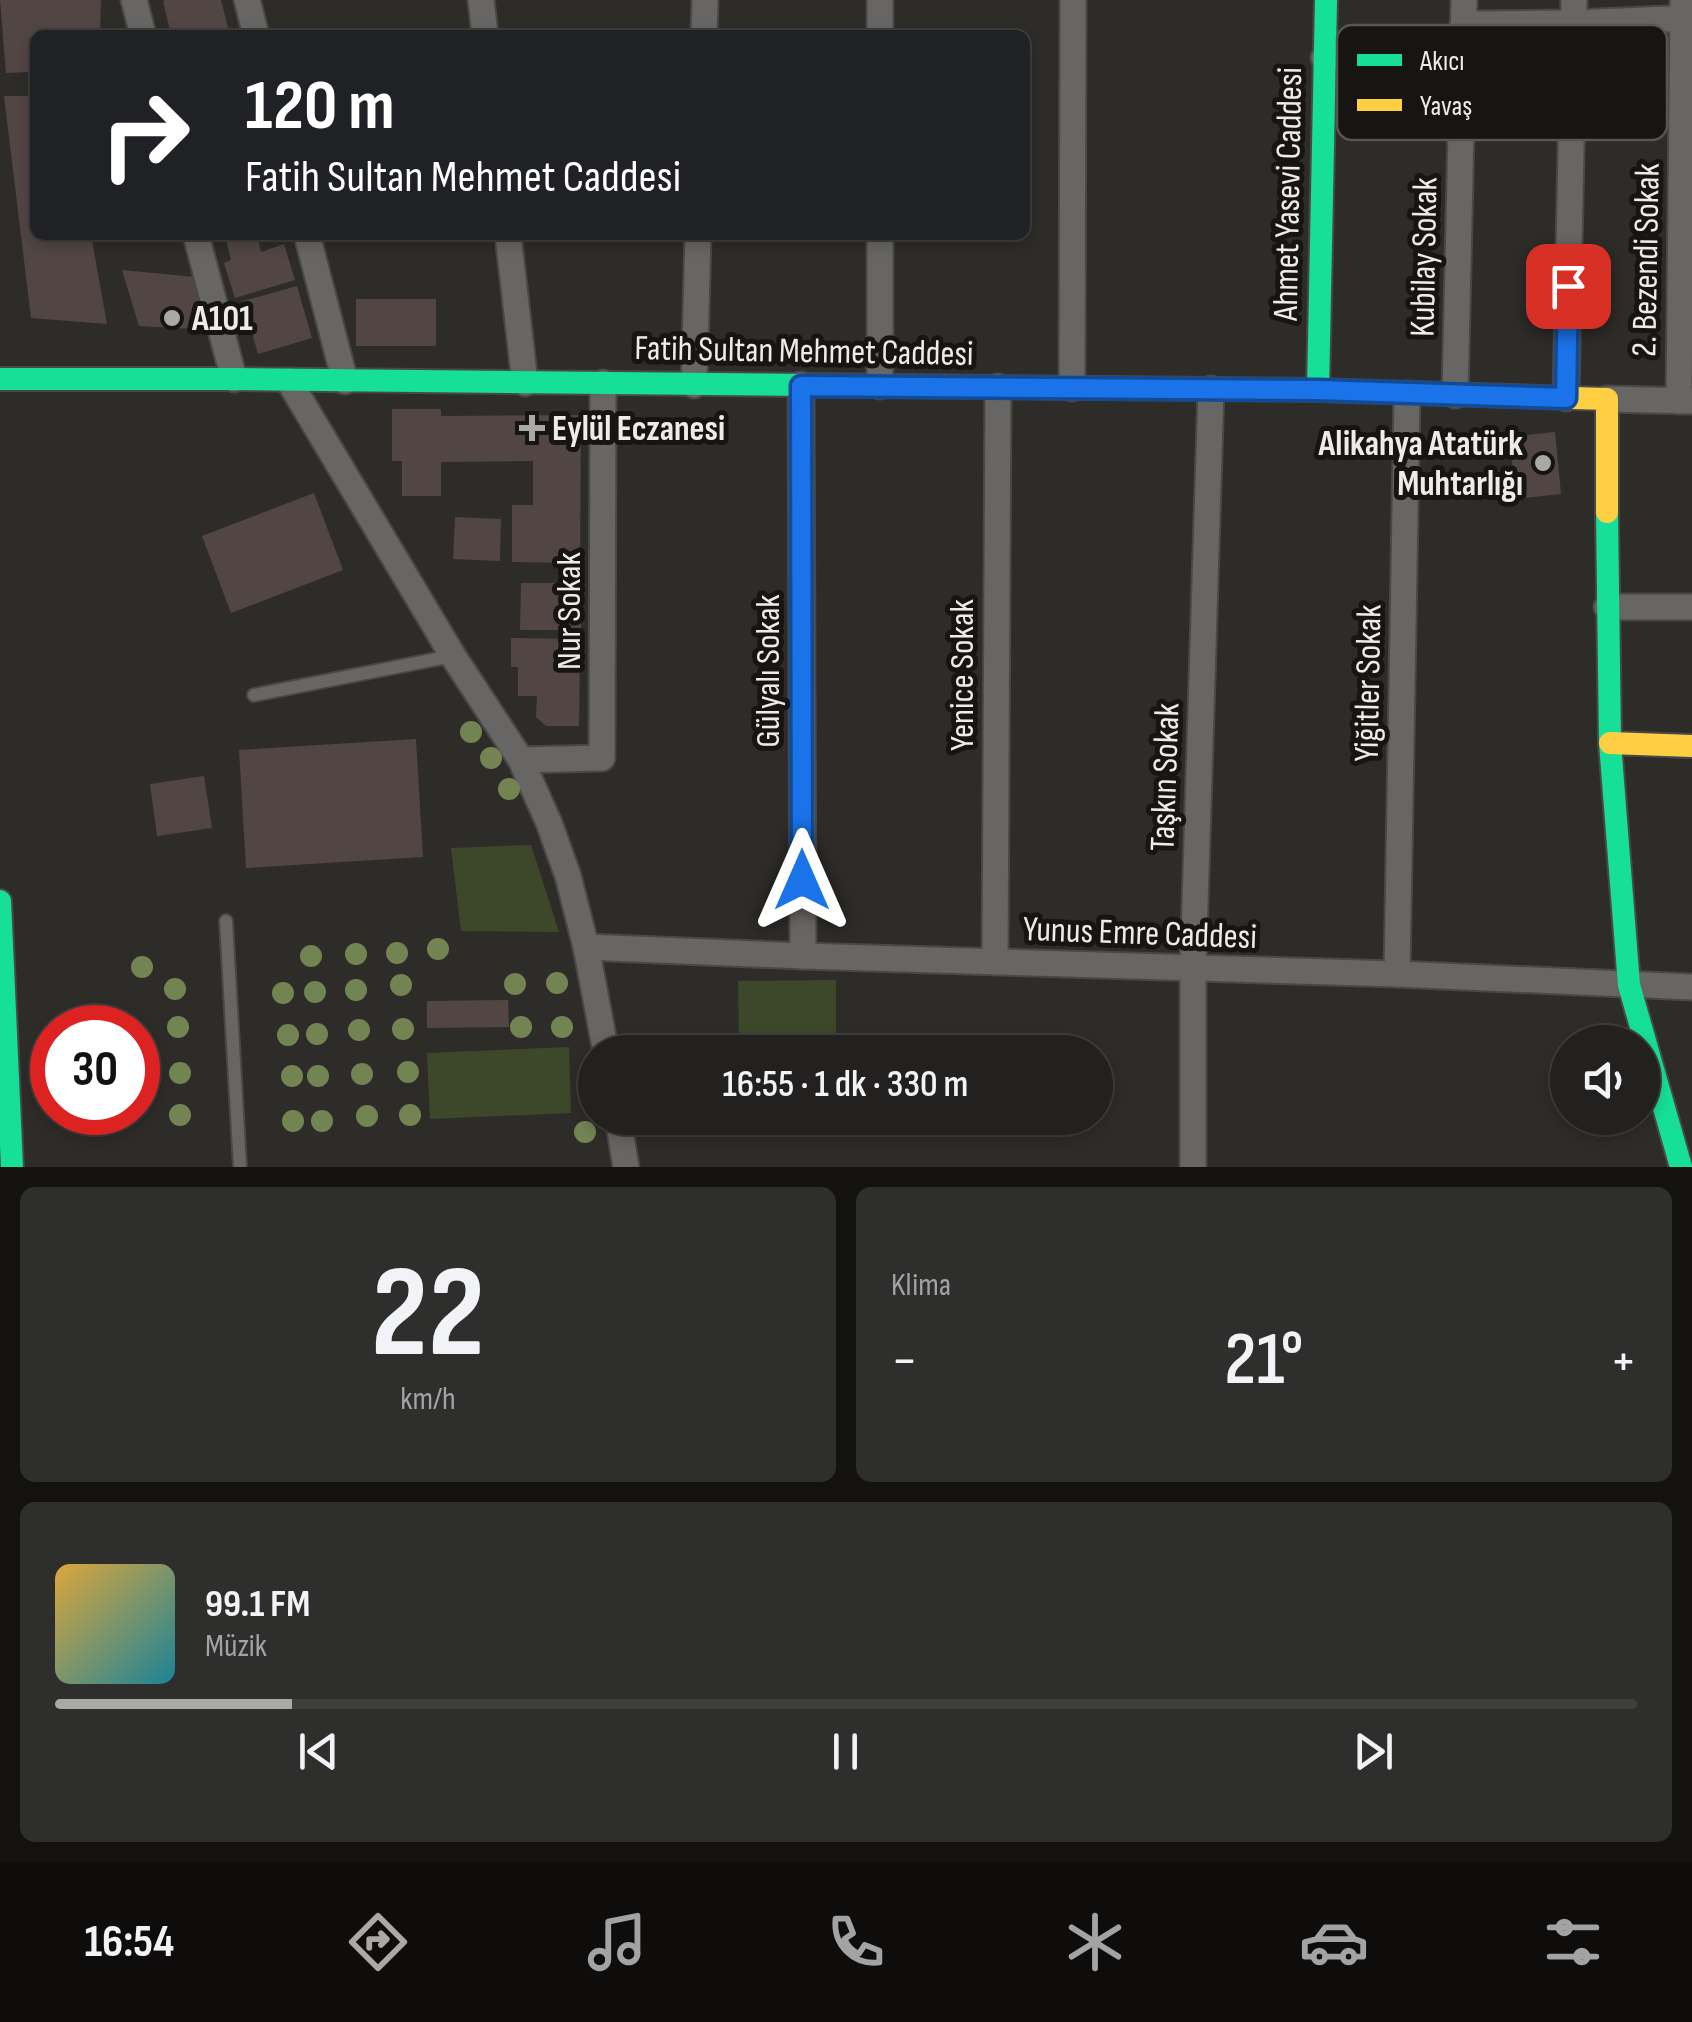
<!DOCTYPE html>
<html lang="tr">
<head>
<meta charset="utf-8">
<style>
	body { margin:0; font-family:"Sofia Sans Condensed",sans-serif; background:#2e2e2c; color:#f1f3f6; height:100vh; display:flex; flex-direction:column; font-size:38px; white-space:nowrap }
	* { box-sizing:border-box; margin:0 }
	p { font-size:32px; color:#a2a3a4 }
	.icon { flex:none; width:55px; height:55px; fill:none; stroke:currentColor; stroke-width:2; stroke-linecap:round; stroke-linejoin:round }
	.map { position:relative; height:1167px; overflow:hidden }
	.side { display:flex; flex-direction:column; gap:20px; padding:20px; background:#131211; flex:1 }
	.side>* { flex:none }
	.banner { position:absolute; left:30px; top:30px; width:1000px; height:210px; border-radius:15px; box-shadow:0 5px 15px #0003,0 0 0 2px #3f3e3d; background:#202124; color:#fff; overflow:hidden }
	.fabs { position:absolute; left:1550px; top:1025px; display:grid; gap:20px }
	.fabs a { display:grid; place-items:center; width:110px; height:110px; border-radius:50%; background:#22211f; box-shadow:0 5px 15px #0003,0 0 0 2px #3f3e3d; font-size:50px }
	.speed { position:absolute; left:30px; top:1005px; display:flex; gap:20px; font-size:50px; font-weight:700; text-align:center }
	.speed>* { display:grid; place-content:center; width:130px; height:130px; border-radius:50%; background:#22211f; box-shadow:0 5px 15px #0003,0 0 0 2px #3f3e3d; line-height:1 }
	.speed .limit { border:15px solid #d22; background:#fff; color:#111 }
	.pin { position:absolute; display:grid; place-items:center; width:85px; height:85px; color:#fff; margin:-42px; border-radius:20px; box-shadow:0 5px 15px #0006 }
	.me { position:absolute; width:110px; margin:-55px; rotate:0deg; stroke-linejoin:round; filter:drop-shadow(0 0 8px #0008) }
	.turn { display:flex; align-items:center; gap:35px; height:210px; padding:0 50px; font-size:45px }
	.turn .icon { width:130px; height:130px; stroke-width:2.5 }
	.turn b { display:block; font-size:70px; line-height:85px }
	.big { font-size:75px; font-weight:600; line-height:1.1 }
	.side .tile { flex:1; display:flex; flex-direction:column; justify-content:center; gap:15px; min-width:0; padding:0 35px; border-radius:15px; background:#2e2e2c }
	.side .dial { align-items:center; gap:0 }
	.dial b { font-size:130px; line-height:1 }
	.song { display:flex; align-items:center; gap:30px }
	.cover { width:120px; height:120px; border-radius:15px; background:linear-gradient(135deg,hsl(40 70% 55%),hsl(190 70% 35%)) }
	.played { height:10px; border-radius:5px; background:linear-gradient(90deg,#aba9a6 15%,#3f3e3d 15%) }
	.keys { display:flex; justify-content:space-around; direction:ltr }
	.heat { display:flex; justify-content:space-between; align-items:center; font-size:55px; direction:ltr }
	.side .tiles { flex:1; display:grid; gap:20px; grid-template-columns:1fr 1fr }
	.tile:last-child { grid-column:span 2 }
	.trip { position:absolute; left:578px; top:1035px; width:535px; height:100px; border-radius:50px; background:#22211f; box-shadow:0 5px 15px #0003,0 0 0 2px #3f3e3d; font-weight:600; line-height:100px; text-align:center }
	.dock { display:flex; height:160px; justify-content:space-around; align-items:center; background:#0e0d0c; color:#a2a3a4 }
	.dock .icon { width:70px; height:70px }
	.dock .selected { color:#aba9a6 }
	.dock b { font-size:45px; color:#f1f3f6 }
	.map>svg:first-child { display:block }
</style>
</head>
<body>
<div class="map">
<svg width="1692" height="1167" viewBox="0 0 1692 1167">
	<rect width="100%" height="100%" fill="#2e2c29"/>
	<g fill="#3d482a">
		<path d="M531,845L559,932L461,931L451,848Z"/>
		<path d="M836,980V1052H739L738,981Z"/>
		<path d="M569,1047L571,1113L430,1119L427,1053Z"/>
	</g>
	<g fill="#524644">
		<path d="M0,0H101L100,35H35V78H29V72L6,73Z"/>
		<path d="M166,0H221L230,35H171L163,1Z"/>
		<path d="M4,96H35V235H91L107,324L31,318Z"/>
		<path d="M225,235H257L261,252L284,244L295,280L235,298L224,263L231,260Z"/>
		<path d="M122,270L195,277L210,330L139,326Z"/>
		<path d="M297,286L312,338L258,354L243,301Z"/>
		<rect x="356" y="299" width="80" height="47"/>
		<path d="M392,409H441V416L581,415L580,563L512,562V505H533V461L441,462V496H402V461H392Z"/>
		<path d="M1555,432L1561,494L1516,499L1509,437Z"/>
		<path d="M314,493L343,570L231,613L202,536Z"/>
		<path d="M455,517L501,519L500,561L453,559Z"/>
		<path d="M521,583H581V630H520Z"/>
		<path d="M511,638L580,639L579,726H546L536,717L537,696H518V667H511Z"/>
		<path d="M416,739L423,857L246,868L239,750Z"/>
		<path d="M204,776L212,828L157,836L150,784Z"/>
		<path d="M508,1000L509,1027L427,1028V1001Z"/>
	</g>
	<g fill="none" stroke-linecap="round" stroke-linejoin="round">
		<g stroke="#494846" stroke-width="16">
			<g id="lane">
				<path d="M254,695L452,656"/>
				<path d="M226,921L240,1167"/>
			</g>
		</g>
		<g stroke="#494846" stroke-width="29">
			<g id="street">
				<path d="M134,0L143,35"/>
				<path d="M247,0L256,35"/>
				<path d="M481,0L485,35"/>
				<path d="M1463,24L1573,23L1692,18"/>
				<path d="M704,35L705,0"/>
				<path d="M880,35V0"/>
				<path d="M1324,58L1462,52"/>
				<path d="M196,235L234,379"/>
				<path d="M307,235L345,381"/>
				<path d="M508,235L525,383"/>
				<path d="M289,381L453,656L521,760L549,823L568,876L586,947L606,1052"/>
				<path d="M694,385L698,235"/>
				<path d="M801,385L803,956"/>
				<path d="M880,386V235"/>
				<path d="M1072,388L1073,0"/>
				<path d="M1455,395L1464,0"/>
				<path d="M1566,398L1574,0"/>
				<path d="M1607,399L1692,401"/>
				<path d="M1679,401L1683,0"/>
				<path d="M1607,607H1692"/>
				<path d="M521,760L602,758L603,383"/>
				<path d="M586,947L803,956L1397,974L1692,987"/>
				<path d="M995,962L998,387"/>
				<path d="M1397,974L1407,394"/>
				<path d="M618,1118L626,1167"/>
				<path d="M1193,1167V968L1211,389"/>
			</g>
		</g>
		<g stroke="#494846" stroke-width="26">
			<g id="fast">
				<path d="M0,379H234L995,387"/>
				<path d="M1318,390L1326,0"/>
				<path d="M1607,512L1610,743L1629,985L1681,1167"/>
				<path d="M0,901L12,1167"/>
			</g>
		</g>
		<g stroke="#494846" stroke-width="26">
			<g id="slow">
				<path d="M995,387L1318,390L1607,399V512"/>
				<path d="M1610,743L1692,746"/>
			</g>
		</g>
		<use href="#lane" stroke="#676664" stroke-width="12"/>
		<use href="#street" stroke="#676664" stroke-width="25"/>
		<use href="#fast" stroke="#16e098" stroke-width="22"/>
		<use href="#slow" stroke="#ffcf43" stroke-width="22"/>
	</g>
	<g fill="#738453">
		<circle cx="471" cy="732" r="11"/>
		<circle cx="491" cy="758" r="11"/>
		<circle cx="509" cy="789" r="11"/>
		<circle cx="438" cy="949" r="11"/>
		<circle cx="397" cy="953" r="11"/>
		<circle cx="356" cy="954" r="11"/>
		<circle cx="311" cy="956" r="11"/>
		<circle cx="142" cy="967" r="11"/>
		<circle cx="557" cy="983" r="11"/>
		<circle cx="515" cy="984" r="11"/>
		<circle cx="401" cy="985" r="11"/>
		<circle cx="175" cy="989" r="11"/>
		<circle cx="356" cy="990" r="11"/>
		<circle cx="315" cy="992" r="11"/>
		<circle cx="283" cy="993" r="11"/>
		<circle cx="178" cy="1027" r="11"/>
		<circle cx="521" cy="1027" r="11"/>
		<circle cx="562" cy="1027" r="11"/>
		<circle cx="403" cy="1029" r="11"/>
		<circle cx="359" cy="1030" r="11"/>
		<circle cx="317" cy="1034" r="11"/>
		<circle cx="288" cy="1035" r="11"/>
		<circle cx="408" cy="1072" r="11"/>
		<circle cx="180" cy="1073" r="11"/>
		<circle cx="362" cy="1074" r="11"/>
		<circle cx="292" cy="1076" r="11"/>
		<circle cx="318" cy="1076" r="11"/>
		<circle cx="180" cy="1115" r="11"/>
		<circle cx="410" cy="1115" r="11"/>
		<circle cx="367" cy="1116" r="11"/>
		<circle cx="293" cy="1121" r="11"/>
		<circle cx="322" cy="1121" r="11"/>
		<circle cx="585" cy="1132" r="11"/>
	</g>
	<g fill="none" stroke-linecap="round" stroke-linejoin="round">
		<g stroke="#114b97" stroke-width="25">
			<path id="route" d="M802,880L801,386L1318,390L1566,398L1568,286"/>
		</g>
		<use href="#route" stroke="#1a73e8" stroke-width="18"/>
	</g>
	<g fill="#aba9a6" stroke="#161513" stroke-width="4">
		<circle cx="172" cy="318" r="10"/>
		<path d="M527 413h10v10h10v10h-10v10h-10v-10h-10v-10h10z"/>
		<circle cx="1543" cy="463" r="10"/>
	</g>
	<g text-anchor="middle" stroke-width="10" stroke-linejoin="round" paint-order="stroke">
		<g font-size="35" fill="#eeece9" stroke="#161513">
			<text transform="translate(1287 194) rotate(-89)" y="12">Ahmet Yasevi Caddesi</text>
			<text transform="translate(1423 257) rotate(-89)" y="12">Kubilay Sokak</text>
			<text transform="translate(1645 260) rotate(-89)" y="12">2. Bezendi Sokak</text>
			<text transform="translate(804 350) rotate(1)" y="12">Fatih Sultan Mehmet Caddesi</text>
			<text transform="translate(568 611) rotate(-90)" y="12">Nur Sokak</text>
			<text transform="translate(767 671) rotate(-90)" y="12">Gülyalı Sokak</text>
			<text transform="translate(961 675) rotate(-90)" y="12">Yenice Sokak</text>
			<text transform="translate(1367 683) rotate(-89)" y="12">Yiğitler Sokak</text>
			<text transform="translate(1164 777) rotate(-88)" y="12">Taşkın Sokak</text>
			<text transform="translate(1140 932) rotate(2)" y="12">Yunus Emre Caddesi</text>
		</g>
		<g font-size="35" font-weight="bold" fill="#eeece9" stroke="#161513" text-anchor="start">
			<text x="192" y="330">A101</text>
			<text x="552" y="440">Eylül Eczanesi</text>
			<text x="1523" y="455" text-anchor="end">Alikahya Atatürk<tspan x="1523" dy="40">Muhtarlığı</tspan></text>
		</g>
	</g>
	<rect x="1337" y="25" width="330" height="115" rx="15" fill="#161513" stroke="#575653" stroke-width="2.5"/>
	<rect x="1357" y="54" width="45" height="12" fill="#16e098"/>
	<rect x="1357" y="99" width="45" height="12" fill="#ffcf43"/>
	<g font-size="28" fill="#eeece9">
		<text x="1420" y="70">Akıcı</text>
		<text x="1420" y="115">Yavaş</text>
	</g>
</svg>
<div class="fabs">
<a><svg class="icon" aria-label="sound" viewBox="0 0 24 24"><path d="M4 9h4l5-4v14l-5-4H4zM17 9q2 3 0 6"/></svg></a>
</div>
<div class="speed"><div class="limit">30</div></div>
<div class="pin" style="left:1568px;top:286px;background:#d93025"><svg class="icon" aria-label="arrive" viewBox="0 0 24 24"><path d="M6 21V4h12l-3 4 3 4H6"/></svg></div>
<svg class="me" style="left:802px;top:880px" viewBox="-20 -20 40 40"><path d="M0-17L14 15 0 8-14 15z" fill="#1a73e8" stroke="#fff" stroke-width="4"/></svg>
<div class="trip">16:55 · 1 dk · 330 m</div>
<div class="banner">
<div class="turn"><svg class="icon" aria-label="right" viewBox="0 0 24 24"><path d="M7 20v-9h11M14 6l5 5-5 5"/></svg><div><b>120 m</b>Fatih Sultan Mehmet Caddesi</div></div>
</div>
</div>
<section class="side">
<div class="tiles">
<div class="tile dial"><b>22</b><p>km/h</p></div>
<div class="tile"><p>Klima</p>
<div class="heat"><a>−</a><b class="big">21°</b><a>+</a></div>
</div>
<div class="tile">
<div class="song"><i class="cover"></i><div><b>99.1 FM</b><p>Müzik</p></div></div>
<div class="played"></div>
<div class="keys"><svg class="icon" aria-label="previous" viewBox="0 0 24 24"><path d="M18 5L8 12l10 7zM5 5v14"/></svg><svg class="icon" aria-label="pause" viewBox="0 0 24 24"><path d="M8 5v14M16 5v14"/></svg><svg class="icon" aria-label="next" viewBox="0 0 24 24"><path d="M6 5l10 7-10 7zM19 5v14"/></svg></div>
</div>
</div>
</section>
<nav class="dock">
<b>16:54</b>
<svg class="icon selected" aria-label="directions" viewBox="0 0 24 24"><path d="M12 3l9 9-9 9-9-9zM9 14v-3h6M13 9l2 2-2 2"/></svg>
<svg class="icon" aria-label="music" viewBox="0 0 24 24"><path d="M9 18V5l10-2v13"/><circle cx="6" cy="18" r="3"/><circle cx="16" cy="16" r="3"/></svg>
<svg class="icon" aria-label="phone" viewBox="0 0 24 24"><path d="M5 4h4l2 5-3 2q2 4 5 5l2-3 5 2v4C11 20 4 13 5 4z"/></svg>
<svg class="icon" aria-label="climate" viewBox="0 0 24 24"><path d="M12 3v18M4 7l16 10M4 17L20 7"/></svg>
<svg class="icon" aria-label="car" viewBox="0 0 24 24"><path d="M5 17H2v-5l4-1 3-4h7l3 4 3 1v5h-3M9 17h6M6 11h13"/><circle cx="7" cy="17" r="2"/><circle cx="17" cy="17" r="2"/></svg>
<svg class="icon" aria-label="filters" viewBox="0 0 24 24"><path d="M4 7h16M4 17h16"/><circle cx="9" cy="7" r="2"/><circle cx="15" cy="17" r="2"/></svg>
</nav>
</body>
</html>
